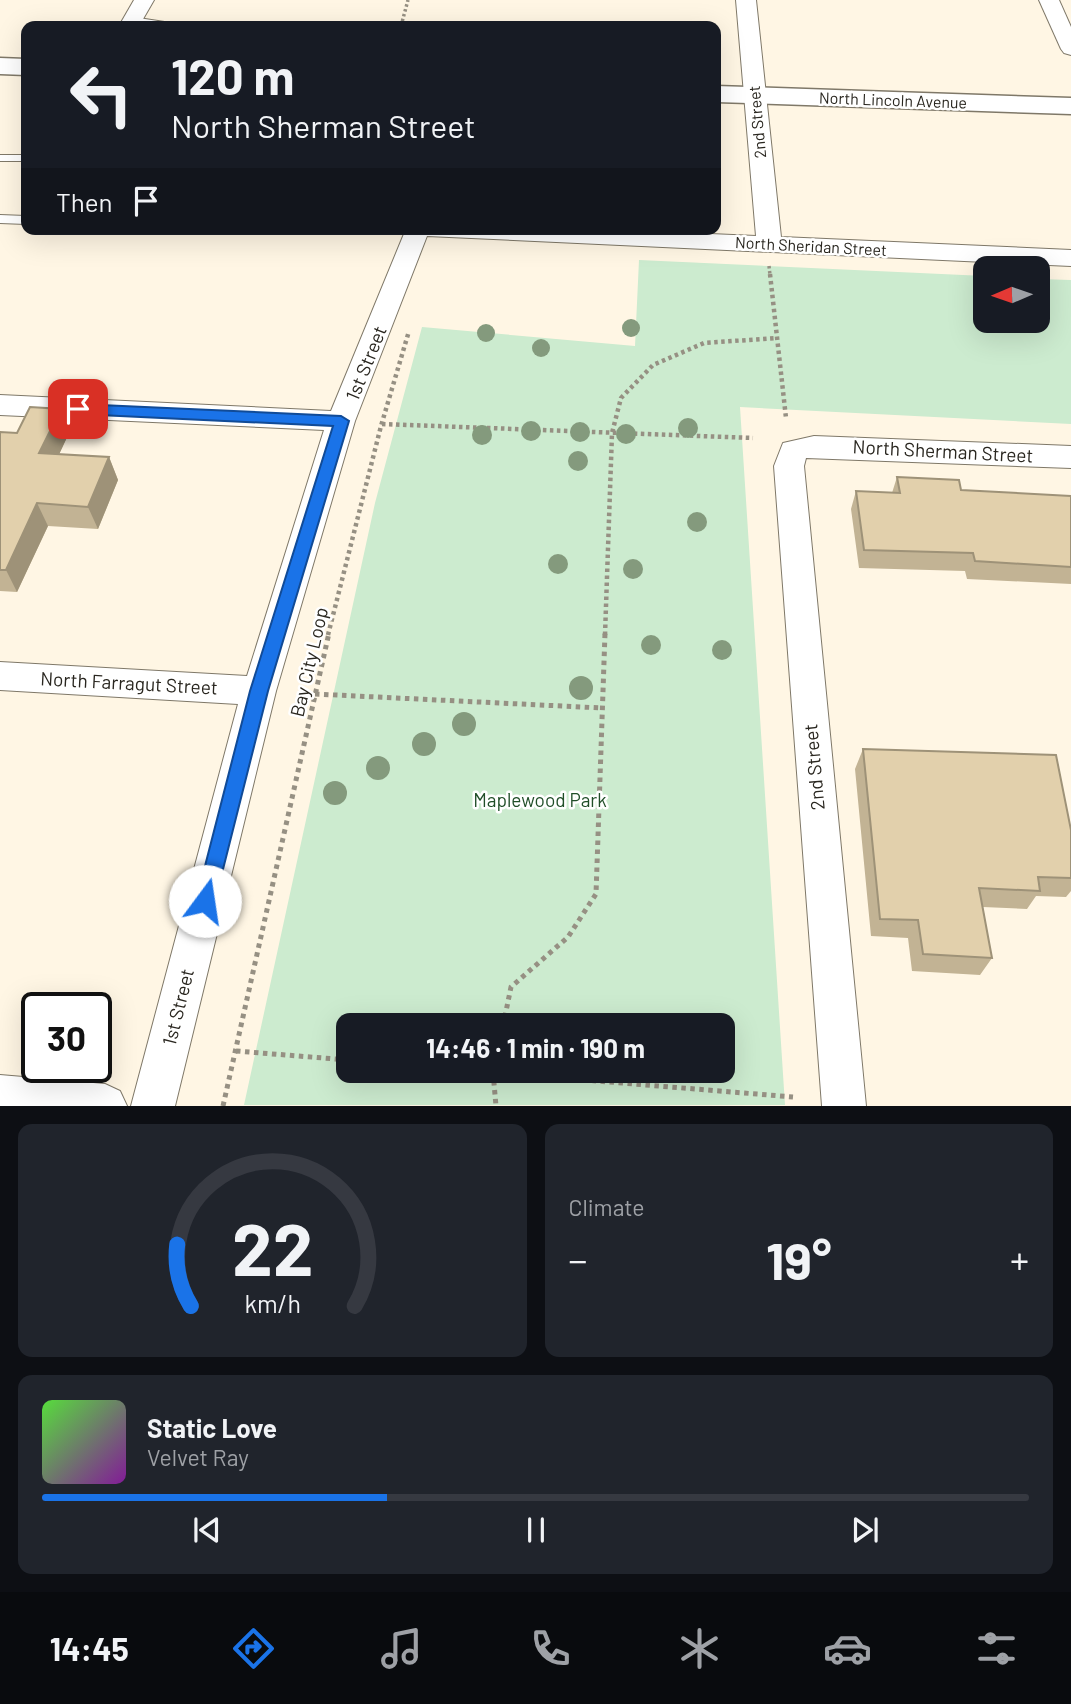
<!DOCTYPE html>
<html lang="en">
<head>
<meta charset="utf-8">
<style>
	body { margin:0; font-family:Barlow,sans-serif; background:#20242c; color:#f1f3f6; height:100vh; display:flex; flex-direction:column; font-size:26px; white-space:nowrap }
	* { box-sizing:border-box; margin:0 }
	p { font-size:23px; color:#9ea1a6 }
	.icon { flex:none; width:38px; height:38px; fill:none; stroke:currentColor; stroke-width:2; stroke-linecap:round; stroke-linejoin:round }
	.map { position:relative; height:1106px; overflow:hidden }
	.panel { display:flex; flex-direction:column; gap:18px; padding:18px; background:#0d0f14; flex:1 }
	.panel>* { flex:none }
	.guide { position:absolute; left:21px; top:21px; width:700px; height:214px; border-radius:14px; box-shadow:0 7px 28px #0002; background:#171b24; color:#f1f3f6; overflow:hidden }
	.needle { width:46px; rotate:268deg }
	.controls { position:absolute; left:973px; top:256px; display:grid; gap:14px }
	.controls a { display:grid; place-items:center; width:77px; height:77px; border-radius:14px; background:#171b24; box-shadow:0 7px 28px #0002; font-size:35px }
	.speed { position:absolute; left:21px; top:992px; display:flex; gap:14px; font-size:35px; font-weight:700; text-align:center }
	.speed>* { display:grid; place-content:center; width:91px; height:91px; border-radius:50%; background:#171b24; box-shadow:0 7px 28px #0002; line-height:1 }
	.speed .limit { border:4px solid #111; border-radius:10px; background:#fff; color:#111 }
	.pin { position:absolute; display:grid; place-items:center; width:60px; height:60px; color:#fff; margin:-30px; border-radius:14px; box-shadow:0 4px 10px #0006 }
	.me { position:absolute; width:77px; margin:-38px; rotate:14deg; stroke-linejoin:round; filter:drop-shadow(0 0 5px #0008) }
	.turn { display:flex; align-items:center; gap:24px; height:147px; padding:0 35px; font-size:32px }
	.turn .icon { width:91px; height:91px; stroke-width:2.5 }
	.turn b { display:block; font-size:49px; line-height:60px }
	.then { display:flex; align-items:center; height:66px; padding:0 35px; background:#0003; gap:14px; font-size:26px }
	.big { font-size:52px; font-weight:700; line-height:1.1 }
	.panel .widget { flex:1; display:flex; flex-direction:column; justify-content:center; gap:10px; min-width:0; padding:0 24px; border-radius:14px; background:#20242c }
	.panel .dial { align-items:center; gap:0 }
	.dial svg { height:182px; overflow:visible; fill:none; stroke:#363941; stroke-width:7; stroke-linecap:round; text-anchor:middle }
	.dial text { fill:#f1f3f6; stroke:none }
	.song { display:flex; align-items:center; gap:21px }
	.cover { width:84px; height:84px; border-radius:10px; background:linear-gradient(135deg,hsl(110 70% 55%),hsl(290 70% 35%)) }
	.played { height:7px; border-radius:4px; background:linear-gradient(90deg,#1a73e8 35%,#363941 35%) }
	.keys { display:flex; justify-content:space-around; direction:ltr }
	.heat { display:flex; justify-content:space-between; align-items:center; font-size:38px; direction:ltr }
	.panel .tiles { flex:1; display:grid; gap:18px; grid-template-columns:1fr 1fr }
	.widget:last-child { grid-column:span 2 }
	.trip { position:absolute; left:336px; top:1013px; width:399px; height:70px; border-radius:14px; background:#171b24; box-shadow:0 7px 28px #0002; font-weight:700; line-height:70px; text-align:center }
	.dock { display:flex; height:112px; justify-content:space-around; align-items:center; background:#090b0e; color:#9ea1a6 }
	.dock .icon { width:49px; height:49px }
	.dock .on { color:#1a73e8 }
	.dock b { font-size:32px; color:#f1f3f6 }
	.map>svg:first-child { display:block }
</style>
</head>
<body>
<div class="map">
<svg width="1071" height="1106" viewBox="0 0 1071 1106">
	<rect width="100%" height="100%" fill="#fff6e4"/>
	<path fill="#ccebcf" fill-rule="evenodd" d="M639,260L985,276V320H1038V279L1071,280V424L740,407L785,1105H244L375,503L422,327L635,346ZM348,1026H723V1071H348Z"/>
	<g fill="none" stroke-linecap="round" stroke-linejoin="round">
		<g stroke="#7f7868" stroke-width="2">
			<g id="lane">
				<path d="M132,17L171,23L176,26H153L128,22L127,20Z"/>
				<rect x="0" y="155" width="26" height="6"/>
				<path d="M0,215L26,216V224L0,223Z"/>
			</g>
		</g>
		<g stroke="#7f7868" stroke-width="2">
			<g id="street">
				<path d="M134,0H154L139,26H119Z"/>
				<path d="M736,0H756L781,237L1071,250V266L427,236L355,421L276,691L175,1106H131L238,704L0,690V662L247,676L324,430L0,415V395L331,411L406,229H595L756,236Z"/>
				<path d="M1039,0H1059L1071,27V55L1064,53L1061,49Z"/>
				<path d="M814,436L1071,446V468L806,458L804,466L866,1106H822L774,466L783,443Z"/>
				<path d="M0,1075L105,1084L120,1091L127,1106H0Z"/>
			</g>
		</g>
		<g stroke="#7f7868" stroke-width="3">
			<g id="secondary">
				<path d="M0,58L26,59V75L0,74Z"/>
				<path d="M716,86L1071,98V114L716,102Z"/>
			</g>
		</g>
		<g stroke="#969083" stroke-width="3.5" stroke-dasharray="2.5 2.5" stroke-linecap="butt">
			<path d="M401,26L408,0"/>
			<path d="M769,266L770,275"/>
		</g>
		<g stroke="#969083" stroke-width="4.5" stroke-dasharray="3.5 3.5" stroke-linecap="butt">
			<path d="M770,274L786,418"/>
			<path d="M382,424L753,438"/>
			<path d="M328,635L381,426L409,331"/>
			<path d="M605,635L612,433L621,398L653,365L704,343L777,338"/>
		</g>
		<g stroke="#969083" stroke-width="5" stroke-dasharray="4.5 4.5" stroke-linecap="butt">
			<path d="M315,694L602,708"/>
			<path d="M503,1026L511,987L568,937L596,894L605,633"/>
			<path d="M236,1051L348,1060"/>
			<path d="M475,1071L793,1097"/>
			<path d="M493,1072L496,1106"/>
			<path d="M223,1106L329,633"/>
		</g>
		<use href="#lane" fill="#fff" fill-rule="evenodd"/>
		<use href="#street" fill="#fff" fill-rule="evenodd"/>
		<use href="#secondary" fill="#fff" fill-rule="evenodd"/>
	</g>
	<g fill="#849a7d">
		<circle cx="631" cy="328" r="9"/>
		<circle cx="486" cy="333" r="9"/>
		<circle cx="541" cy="348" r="9"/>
		<circle cx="688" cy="428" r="10"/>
		<circle cx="531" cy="431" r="10"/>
		<circle cx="580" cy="432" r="10"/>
		<circle cx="626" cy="434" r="10"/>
		<circle cx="482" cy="435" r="10"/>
		<circle cx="578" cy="461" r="10"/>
		<circle cx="697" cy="522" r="10"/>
		<circle cx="558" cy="564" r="10"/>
		<circle cx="633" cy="569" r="10"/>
		<circle cx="651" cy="645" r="10"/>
		<circle cx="722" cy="650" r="10"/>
		<circle cx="581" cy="688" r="12"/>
		<circle cx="464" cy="724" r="12"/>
		<circle cx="424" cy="744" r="12"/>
		<circle cx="378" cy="768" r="12"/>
		<circle cx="335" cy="793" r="12"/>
	</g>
	<g fill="#c2b394">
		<path d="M61,409L70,431L59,454L109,457L118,480L98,529L48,526L17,592L0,591V432L17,433Z"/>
		<path d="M897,477L961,490L1071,496V584L967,579L965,571L859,568L851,509L856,491L892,493Z"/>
		<path d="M863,749L1071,830V891L1066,897L1036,896L1027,909L983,907L992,958L980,975L912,971L908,938L871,936L855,769Z"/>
	</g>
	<g fill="#9e9278">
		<path d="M61,409L70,431L49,476L39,453Z"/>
		<path d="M109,457L118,480L98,529L88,507Z"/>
		<path d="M37,503L48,526L17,592L6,570Z"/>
	</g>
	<g fill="#e2d0ac" stroke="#9e9278" stroke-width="2">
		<path d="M30,407L61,409L39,453L109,457L88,507L37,503L6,570H0V432L17,433Z"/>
		<path d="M897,477L959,480L961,490L1071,496V567L975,561L973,553L864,550L856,491L900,493Z"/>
		<path d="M863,749L1056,755L1071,830V878L1038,877L1040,891L979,888L992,958L923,954L918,920L880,919Z"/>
	</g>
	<path fill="#1a73e8" stroke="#114b97" stroke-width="2" d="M78,404L341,416L349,421L268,691L215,901L212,907L205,910L198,907L196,901L250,691L333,426L78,414L71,409Z"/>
	<g text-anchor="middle" stroke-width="5" stroke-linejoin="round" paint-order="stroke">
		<g font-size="16" fill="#29261f" stroke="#fff">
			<text transform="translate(893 100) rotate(2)" y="6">North Lincoln Avenue</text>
			<text transform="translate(757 122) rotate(-95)" y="6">2nd Street</text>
			<text transform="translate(811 246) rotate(3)" y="6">North Sheridan Street</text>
		</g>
		<g font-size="19" fill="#29261f" stroke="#fff">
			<text transform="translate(366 363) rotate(-68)" y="7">1st Street</text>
			<text transform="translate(943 451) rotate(3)" y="7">North Sherman Street</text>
			<text transform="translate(309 662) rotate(-77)" y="7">Bay City Loop</text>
			<text transform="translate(129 683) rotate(3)" y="7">North Farragut Street</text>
			<text transform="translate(814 767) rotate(-95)" y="7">2nd Street</text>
			<text transform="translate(178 1007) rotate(-76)" y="7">1st Street</text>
		</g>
		<g font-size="19" fill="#204e28" stroke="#fff">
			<text x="540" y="807">Maplewood Park</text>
		</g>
	</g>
</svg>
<div class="controls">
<a><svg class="needle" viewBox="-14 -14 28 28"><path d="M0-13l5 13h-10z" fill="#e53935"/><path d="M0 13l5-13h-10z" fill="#9ea1a6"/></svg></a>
</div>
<div class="speed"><div class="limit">30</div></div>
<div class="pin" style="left:78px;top:409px;background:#d93025"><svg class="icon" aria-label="arrive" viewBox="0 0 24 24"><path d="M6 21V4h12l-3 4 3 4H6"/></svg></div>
<svg class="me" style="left:205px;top:901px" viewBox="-20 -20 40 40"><circle r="19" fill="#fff"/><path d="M0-13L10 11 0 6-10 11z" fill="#1a73e8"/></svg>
<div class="trip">14:46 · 1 min · 190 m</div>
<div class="guide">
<div class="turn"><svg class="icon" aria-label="left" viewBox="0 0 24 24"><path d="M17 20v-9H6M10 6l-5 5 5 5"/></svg><div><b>120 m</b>North Sherman Street</div></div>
<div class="then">Then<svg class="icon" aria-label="arrive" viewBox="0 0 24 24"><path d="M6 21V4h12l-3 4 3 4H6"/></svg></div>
</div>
</div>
<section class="panel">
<div class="tiles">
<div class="widget dial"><svg viewBox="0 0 100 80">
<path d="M14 69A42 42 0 1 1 86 69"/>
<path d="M14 69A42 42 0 0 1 8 42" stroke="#1a73e8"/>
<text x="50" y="56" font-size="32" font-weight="700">22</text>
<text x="50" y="72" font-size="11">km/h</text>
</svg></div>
<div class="widget"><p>Climate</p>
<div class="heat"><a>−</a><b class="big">19°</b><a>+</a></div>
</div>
<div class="widget">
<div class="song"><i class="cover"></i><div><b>Static Love</b><p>Velvet Ray</p></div></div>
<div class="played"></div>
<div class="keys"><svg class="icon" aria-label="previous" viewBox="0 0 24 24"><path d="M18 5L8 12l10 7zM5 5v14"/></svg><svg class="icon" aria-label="pause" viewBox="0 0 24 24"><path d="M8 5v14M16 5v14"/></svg><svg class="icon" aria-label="next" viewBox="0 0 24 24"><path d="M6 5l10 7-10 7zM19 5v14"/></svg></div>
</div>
</div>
</section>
<nav class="dock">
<b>14:45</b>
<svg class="icon on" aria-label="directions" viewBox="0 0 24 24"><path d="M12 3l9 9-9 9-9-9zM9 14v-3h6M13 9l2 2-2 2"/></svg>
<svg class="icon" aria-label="music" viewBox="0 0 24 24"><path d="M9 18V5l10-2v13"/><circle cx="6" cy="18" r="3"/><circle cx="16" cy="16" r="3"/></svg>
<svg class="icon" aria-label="phone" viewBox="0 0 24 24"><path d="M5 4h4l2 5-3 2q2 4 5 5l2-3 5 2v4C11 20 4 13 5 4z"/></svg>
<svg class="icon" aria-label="climate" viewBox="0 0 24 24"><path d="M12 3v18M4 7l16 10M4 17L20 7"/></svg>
<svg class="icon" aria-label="car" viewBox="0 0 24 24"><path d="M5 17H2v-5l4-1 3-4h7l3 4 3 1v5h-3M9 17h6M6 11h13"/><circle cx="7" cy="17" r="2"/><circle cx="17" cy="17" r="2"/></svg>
<svg class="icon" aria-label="filters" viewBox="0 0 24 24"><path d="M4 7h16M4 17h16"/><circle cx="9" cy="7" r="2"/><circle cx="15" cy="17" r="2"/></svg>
</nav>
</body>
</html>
